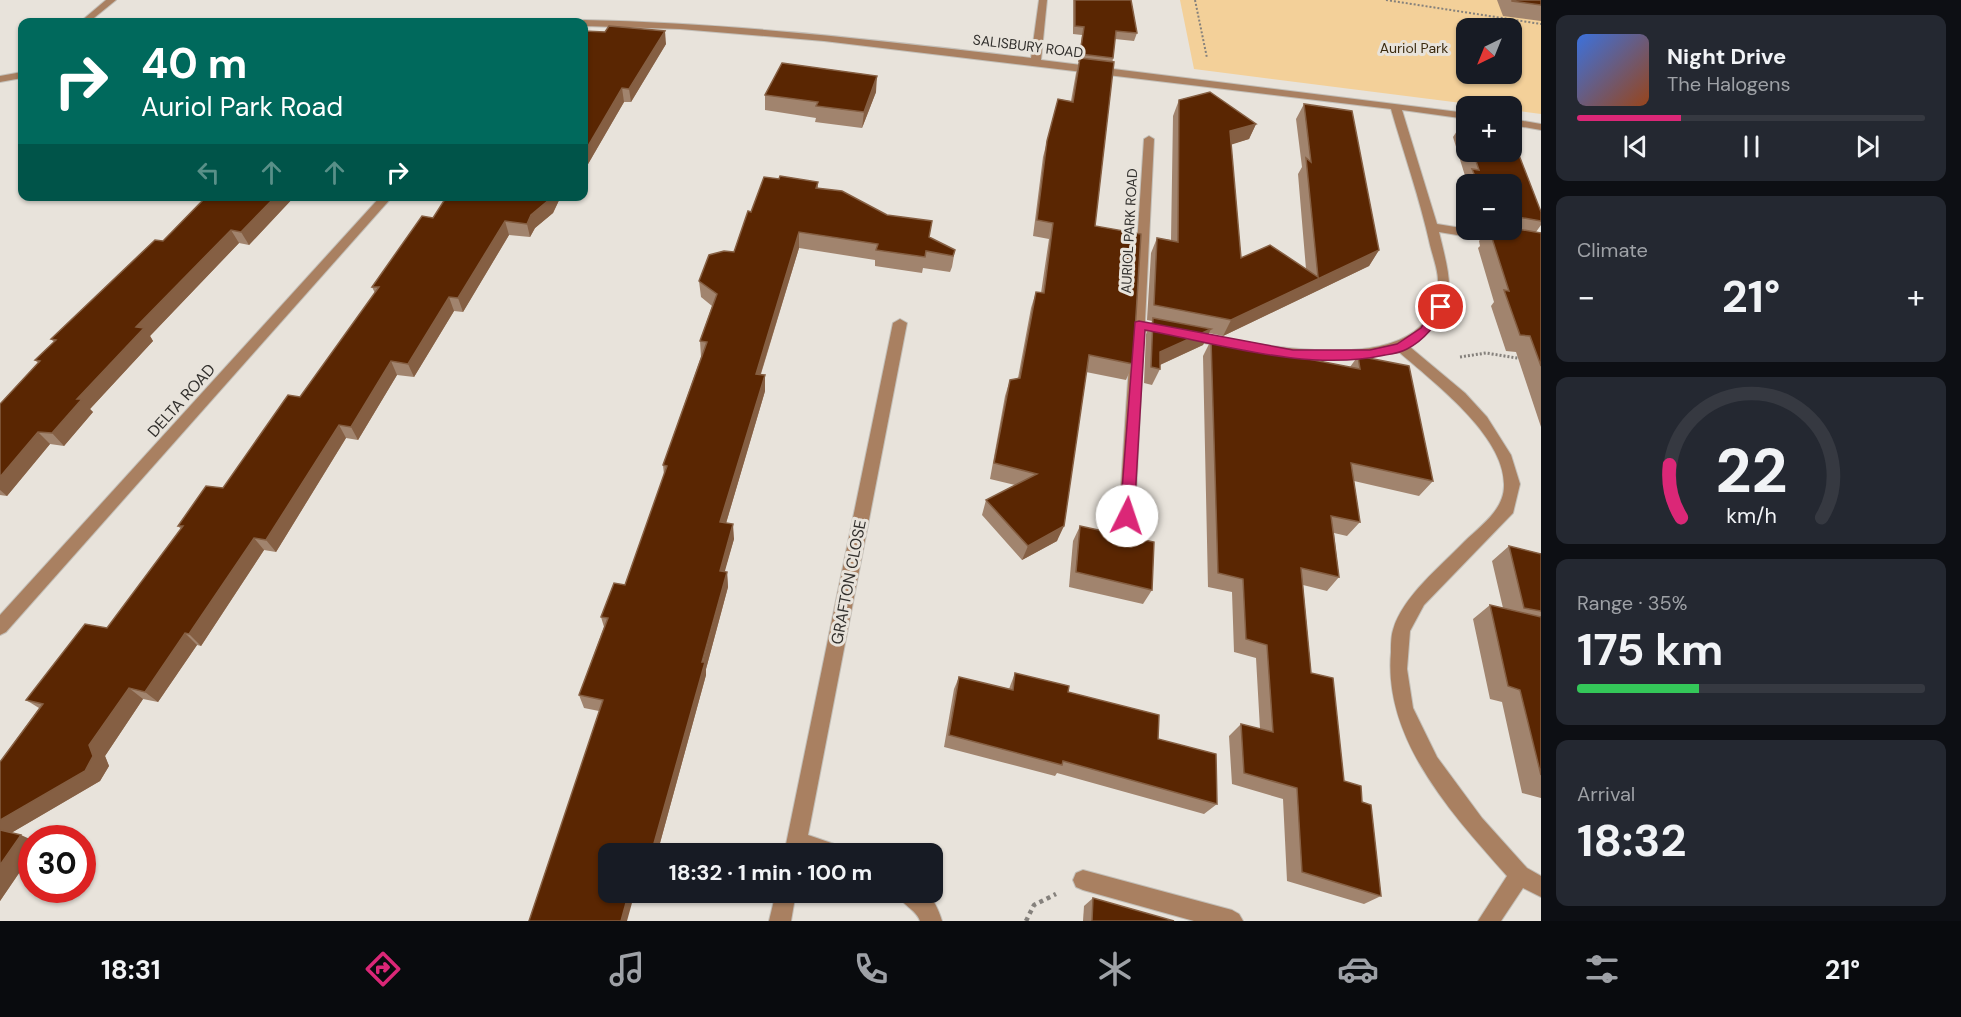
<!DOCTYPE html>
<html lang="en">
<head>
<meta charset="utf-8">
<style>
	body { margin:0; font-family:"DM Sans",sans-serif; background:#242831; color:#f1f3f6; height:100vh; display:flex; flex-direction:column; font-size:22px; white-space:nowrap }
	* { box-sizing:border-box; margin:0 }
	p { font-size:20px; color:#9ea1a6 }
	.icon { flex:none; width:33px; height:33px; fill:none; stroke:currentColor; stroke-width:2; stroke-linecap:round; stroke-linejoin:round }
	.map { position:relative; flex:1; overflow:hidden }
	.panel { display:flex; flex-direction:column; gap:15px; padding:15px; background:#0d0f14; width:420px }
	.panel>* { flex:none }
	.top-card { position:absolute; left:18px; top:18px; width:570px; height:183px; border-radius:12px; box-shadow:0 2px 4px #0004; background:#00695c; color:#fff; overflow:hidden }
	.needle { width:39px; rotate:223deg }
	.buttons { position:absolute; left:1456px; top:18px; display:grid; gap:12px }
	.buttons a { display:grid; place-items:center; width:66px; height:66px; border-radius:12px; background:#171b24; box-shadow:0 2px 4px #0004; font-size:30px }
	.speed { position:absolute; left:18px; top:825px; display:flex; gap:12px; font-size:30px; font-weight:700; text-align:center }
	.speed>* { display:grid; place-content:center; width:78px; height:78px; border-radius:50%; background:#171b24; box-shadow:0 2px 4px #0004; line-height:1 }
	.speed .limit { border:9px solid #d22; background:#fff; color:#111 }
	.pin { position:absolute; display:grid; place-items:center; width:51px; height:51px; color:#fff; margin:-26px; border:3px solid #fff; border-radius:50%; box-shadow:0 2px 6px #0007 }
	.me { position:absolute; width:66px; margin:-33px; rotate:4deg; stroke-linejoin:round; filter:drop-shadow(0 0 4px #0008) }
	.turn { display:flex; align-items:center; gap:21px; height:126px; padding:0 24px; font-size:27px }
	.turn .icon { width:78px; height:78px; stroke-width:2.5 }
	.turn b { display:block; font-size:42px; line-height:51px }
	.lanes { display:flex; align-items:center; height:57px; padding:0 24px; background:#0003; justify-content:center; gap:30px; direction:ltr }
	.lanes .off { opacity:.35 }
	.big { font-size:45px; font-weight:700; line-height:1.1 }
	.panel .tile { flex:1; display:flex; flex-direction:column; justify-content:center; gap:9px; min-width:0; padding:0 21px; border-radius:12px; background:#242831 }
	.panel .dial { align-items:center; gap:0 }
	.dial svg { height:156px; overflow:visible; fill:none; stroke:#363941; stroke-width:7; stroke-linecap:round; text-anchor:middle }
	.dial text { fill:#f1f3f6; stroke:none }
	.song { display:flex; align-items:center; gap:18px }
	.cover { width:72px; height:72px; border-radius:9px; background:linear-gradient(135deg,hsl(220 70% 55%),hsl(20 70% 35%)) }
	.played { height:6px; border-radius:3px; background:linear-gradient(90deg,#db2777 30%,#363941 30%) }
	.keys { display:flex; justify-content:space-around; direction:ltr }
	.heat { display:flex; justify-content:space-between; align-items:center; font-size:33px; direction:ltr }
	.charge { height:9px; border-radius:4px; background:linear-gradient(90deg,#34c759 35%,#363941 0) }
	.trip { position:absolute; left:598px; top:843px; width:345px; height:60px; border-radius:12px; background:#171b24; box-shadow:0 2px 4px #0004; font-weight:700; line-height:60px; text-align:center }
	.dock { display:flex; height:96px; justify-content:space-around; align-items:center; background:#090b0e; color:#9ea1a6 }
	.dock .icon { width:42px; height:42px }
	.dock .on { color:#db2777 }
	.dock b { font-size:27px; color:#f1f3f6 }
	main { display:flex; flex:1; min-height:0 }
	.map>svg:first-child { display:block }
</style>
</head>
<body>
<main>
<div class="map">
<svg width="1541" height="921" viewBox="0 0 1541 921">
	<rect width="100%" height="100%" fill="#e8e3db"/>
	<path fill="#f3d099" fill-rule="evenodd" d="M1180,0H1541V114L1512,110V106H1485L1194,69ZM1467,28H1512V74H1467Z"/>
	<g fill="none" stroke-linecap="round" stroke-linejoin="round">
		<g stroke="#c3bfb8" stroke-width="2">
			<g id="minor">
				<path d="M106,0H116L89,22H80Z"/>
				<path d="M1039,0H1047L1041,60L1467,113V119L1402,110L1437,224L1541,241V249L1439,232C1452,286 1461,311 1410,347L1465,393L1487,417L1511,455L1520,484L1513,513L1424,605L1410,631L1407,669L1413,708L1437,757L1482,818L1527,868L1541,876V897L1523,888L1501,921H1478L1507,876C1453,815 1383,740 1391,652C1391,645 1391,636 1393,630C1402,597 1441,566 1464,542C1480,526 1505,510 1504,484C1504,435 1433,382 1399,352C1313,372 1229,347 1144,331L1135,516L1133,521L1127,522L1121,521L1119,516L1144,139L1149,136L1154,139L1145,322C1211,334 1438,399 1438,281C1438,270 1433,257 1430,245C1420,199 1404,154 1391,109L824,41L680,29L584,26V22H580L584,20C734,23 883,41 1031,58Z"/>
				<path d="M22,72V78L0,82V76Z"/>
				<path d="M1512,119L1541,124V130L1512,125Z"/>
				<path d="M381,196H393L6,632L0,635V615Z"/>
				<path d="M900,319L907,323L808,835L843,847L846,854H784L893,323Z"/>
				<path d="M1083,870L1232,910L1239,914L1243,921H1194L1083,890L1076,887L1073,880L1076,873Z"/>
				<path d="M776,892H796L791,921H769Z"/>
				<path d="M896,892C924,892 933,891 942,921H920C916,909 901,905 896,892Z"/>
			</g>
		</g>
		<g stroke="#85817c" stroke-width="2" stroke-dasharray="2 2" stroke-linecap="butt">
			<path d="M1195,0L1207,58"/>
			<path d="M1386,0L1541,24"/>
		</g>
		<path stroke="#85817c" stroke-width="3" stroke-dasharray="2 2" stroke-linecap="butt" d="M1460,357L1486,353L1523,359"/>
		<path stroke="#85817c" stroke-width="4.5" stroke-dasharray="4 4" stroke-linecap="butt" d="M1026,921L1034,905L1056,894"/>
		<use href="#minor" fill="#a98061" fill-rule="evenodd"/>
	</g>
	<g fill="#a1846e">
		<path d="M1073,0H1131L1137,33L1134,41L1115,39L1095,226L1133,364L1126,380L1086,372L1057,541L1022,560L982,515L986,500L1015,485L990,479L1005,396L1010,380L1018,378L1031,308L1036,292L1041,293L1049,239L1033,236L1043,157L1058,99L1071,101L1076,73L1079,62H1078L1082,35L1073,34Z"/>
		<path d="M1497,0H1541V21L1503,16Z"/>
		<path d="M584,32L666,44L631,102H624L584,171Z"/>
		<path d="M876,92L862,128L815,122L816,118L765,110V95Z"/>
		<path d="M1179,100L1256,124L1249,139L1231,144L1241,258L1306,269L1298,174L1302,167L1296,119L1304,104L1379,250L1369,266L1223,336L1209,333L1203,345L1160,365V369L1152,385L1144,383L1146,334L1152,321L1147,320L1151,253L1157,238L1171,240L1173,116Z"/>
		<path d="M1463,122H1467V152H1512L1541,212V225L1536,232L1541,233V427L1516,352L1506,351L1491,306L1494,302L1478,248L1480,246L1479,241L1487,230H1485H1512V184H1467V202L1462,185L1466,179L1453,137Z"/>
		<path d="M779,179L818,182V188L929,237L955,250L952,267L950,272L923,268L922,273L875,266V260L799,248L761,374L765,391L726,523L734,539L724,572H727L728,587L706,669V675L657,854H609L599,711L584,708L579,695L604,627L601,617L625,585L664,475L663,465L701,357L700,341L712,306L701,297L699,281L734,252L751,212Z"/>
		<path d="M207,196H295L249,245L239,243L150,336L153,341L90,409L93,412L64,446L50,444L7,496L0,495V404L38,363L35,360L54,342L51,339L163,241Z"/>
		<path d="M447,196H561L553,213L535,228L530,237L509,235L463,312L454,311L414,377L397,375L358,440L346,438L276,552L264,550L201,646L197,645L158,702L143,699L105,756L109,766L100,781L11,833L32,854L0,901V762L39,708L26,700L107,628L181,529L178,526L223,488L300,397L375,293L372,287L433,218Z"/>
		<path d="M1211,340L1350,367L1358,356L1433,481L1419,496L1354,481L1360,522L1347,536L1334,533L1339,577L1327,591L1303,585L1311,673L1344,781L1362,802L1381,896L1364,904L1287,881L1283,799L1232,784L1229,736L1241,724L1260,729L1256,658L1234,652L1232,592L1208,587L1203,356Z"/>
		<path d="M1080,526L1152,590L1143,604L1069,587L1073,541Z"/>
		<path d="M1509,546L1541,554V798L1522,793L1502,702L1490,699L1473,619L1490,605L1503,608L1492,561Z"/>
		<path d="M1015,673L1068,692L1158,739L1217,804L1204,814L1057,773L1055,776L944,747L954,689L959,677L1009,689Z"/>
		<path d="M1093,898L1174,921H1083L1084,906Z"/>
	</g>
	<g fill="#855f43">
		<path d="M665,31L666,44L631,102L629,89Z"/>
		<path d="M877,76L876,92L862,128L864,112Z"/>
		<path d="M622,88L624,102L584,171V153Z"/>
		<path d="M1256,124L1249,139L1224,147L1230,131Z"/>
		<path d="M276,196H295L249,245L241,232Z"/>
		<path d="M552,196H561L553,213L535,228L530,237L527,224L531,215Z"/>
		<path d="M505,221L509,235L463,312L458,298Z"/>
		<path d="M231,230L239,243L150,336L153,341L90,409L93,412L64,446L52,433L77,399L136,327Z"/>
		<path d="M799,232V248L756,389V374Z"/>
		<path d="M1379,250L1369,266L1223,336L1231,320Z"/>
		<path d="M449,297L454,311L414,377L408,364Z"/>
		<path d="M1211,329L1203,345L1153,368L1160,352Z"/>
		<path d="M391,361L397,375L358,440L351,427Z"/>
		<path d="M765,375V391L722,537L720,522Z"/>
		<path d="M339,425L346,438L276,552L266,540Z"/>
		<path d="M38,432L50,444L7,496L0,490V477Z"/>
		<path d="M733,524L734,539L721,585L720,571Z"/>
		<path d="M1064,526L1057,541L1022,560L1028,546Z"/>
		<path d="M254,538L264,550L201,646L189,634Z"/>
		<path d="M727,572L728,587L706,669V675L657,854H651Z"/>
		<path d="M185,633L197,645L158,702L145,692Z"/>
		<path d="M129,688L143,699L105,756L109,766L100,781L6,836L0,833V820L89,745Z"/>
		<path d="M21,835L32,840V854L0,901V865Z"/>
		<path d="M629,892H635L627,921H621Z"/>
	</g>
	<g fill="#5a2602" stroke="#855f43" stroke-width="1.5">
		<path d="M1075,0H1131L1137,33L1116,31L1113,58L1080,54L1084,27L1075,26Z"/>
		<path d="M1512,0H1541V5L1512,1Z"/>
		<path d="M609,26L665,31L629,89L622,88L584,153V31L605,32Z"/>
		<path d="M1080,58L1114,62L1095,226L1141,234L1133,364L1089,355L1064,526L1028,546L986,500L1037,474L994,463L1010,380L1020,378L1036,292L1044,293L1053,223L1037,220L1047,141L1058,99L1073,102Z"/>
		<path d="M782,63L877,76L864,112L816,106L818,102L765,95Z"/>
		<path d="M1210,92L1256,124L1230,131L1241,258L1270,245L1318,277L1306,158L1311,162L1304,104L1352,111L1379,250L1231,320L1154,305L1157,238L1178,242L1179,100Z"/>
		<path d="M1463,122H1467V133Z"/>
		<path d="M1512,137L1541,212V221L1512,216V184H1478L1472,169L1479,170L1473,152H1512Z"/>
		<path d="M780,176L818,182L816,188L842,191L887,215L932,221L929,237L955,250L953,256L926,251L925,257L876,250L878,244L799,232L756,374L765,375L720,522L733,524L720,571L727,572L702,662H705L651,854H609V892H629L621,921H529L603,700L579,695L608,618L601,617L614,583L625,585L667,466L663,465L707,342L700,341L717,294L699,281L709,255L724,251L734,252L748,211L751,212L764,177L779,179Z"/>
		<path d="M207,196H276L241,232L231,230L136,327L144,328L77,399H82L52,433L38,432L0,477V404L40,361L35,360L56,340L51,339L155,240L163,241Z"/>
		<path d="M447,196H552L550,199L531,215L527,224L505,221L458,298L449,297L408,364L391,361L351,427L339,425L266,540L254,538L189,634L185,633L145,692L129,688L89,745L93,756L85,771L0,820V762L43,704L26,700L85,624L107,628L183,526H178L206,486L223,488L288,395L300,397L379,287H372L422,216L433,218Z"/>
		<path d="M1512,228L1541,233V366L1530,336L1520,335L1504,290L1509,291L1490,232H1493L1492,230H1512Z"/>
		<path d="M1153,318L1211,329L1160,352V369L1151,367Z"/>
		<path d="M1211,340L1360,369L1358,356L1409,366L1433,481L1351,463L1360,522L1331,516L1339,577L1301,568L1311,673L1333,678L1344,781L1361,786L1362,802L1371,805L1381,896L1302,872L1297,788L1244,773L1241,724L1273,732L1267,645L1246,639L1243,579L1218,573Z"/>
		<path d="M1080,526L1154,542L1152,590L1076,572Z"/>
		<path d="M1509,546L1541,554V611L1524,608Z"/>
		<path d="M1490,605L1541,617V775L1520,690L1508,686Z"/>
		<path d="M1015,673L1069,686L1068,692L1159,715L1158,739L1216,754L1217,804L1063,761L1062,765L949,735L959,677L1013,690Z"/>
		<path d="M0,830L21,835L0,865Z"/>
		<path d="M1093,898L1174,921H1092Z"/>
	</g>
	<path fill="#db2777" stroke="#8e194d" stroke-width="1.5" d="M1441,303L1446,307C1435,325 1426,339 1407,349C1400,353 1392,354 1385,355C1309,372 1220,344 1145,330L1134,516L1132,520H1122L1120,516L1135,322L1139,321L1293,350H1370L1397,344L1421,328L1436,304Z"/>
	<g text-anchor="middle" stroke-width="6" stroke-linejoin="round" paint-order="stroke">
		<g font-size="14" fill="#312f2c" stroke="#e8e3db">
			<text transform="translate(1028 46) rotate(7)" y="5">SALISBURY ROAD</text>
			<text transform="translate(1129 231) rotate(-87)" y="5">AURIOL PARK ROAD</text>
		</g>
		<g font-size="14" fill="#3b2b10" stroke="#e8e3db">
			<text x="1414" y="53">Auriol Park</text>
		</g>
		<g font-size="16" fill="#312f2c" stroke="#e8e3db">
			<text transform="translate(181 400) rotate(-48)" y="6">DELTA ROAD</text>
			<text transform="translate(848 582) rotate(-79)" y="6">GRAFTON CLOSE</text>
		</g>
	</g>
</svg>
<div class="buttons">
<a><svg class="needle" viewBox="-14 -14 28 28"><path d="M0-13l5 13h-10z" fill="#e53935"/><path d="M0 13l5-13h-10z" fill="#9ea1a6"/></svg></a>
<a>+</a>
<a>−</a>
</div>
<div class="speed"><div class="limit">30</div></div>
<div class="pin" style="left:1441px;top:307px;background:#d93025"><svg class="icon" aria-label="arrive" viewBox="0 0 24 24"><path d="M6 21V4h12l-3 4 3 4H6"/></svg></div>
<svg class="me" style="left:1127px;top:516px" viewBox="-20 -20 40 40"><circle r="19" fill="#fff"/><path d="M0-13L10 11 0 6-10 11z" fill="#db2777"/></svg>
<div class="trip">18:32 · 1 min · 100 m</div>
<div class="top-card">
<div class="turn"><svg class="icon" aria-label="right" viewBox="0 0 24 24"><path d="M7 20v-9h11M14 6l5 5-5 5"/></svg><div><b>40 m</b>Auriol Park Road</div></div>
<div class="lanes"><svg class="icon off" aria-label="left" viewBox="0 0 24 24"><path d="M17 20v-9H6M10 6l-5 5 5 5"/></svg><svg class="icon off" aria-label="ahead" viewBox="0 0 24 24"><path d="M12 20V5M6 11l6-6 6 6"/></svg><svg class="icon off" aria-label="ahead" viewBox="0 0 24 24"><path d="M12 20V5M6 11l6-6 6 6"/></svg><svg class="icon" aria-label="right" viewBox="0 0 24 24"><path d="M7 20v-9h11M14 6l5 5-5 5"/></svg></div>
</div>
</div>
<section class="panel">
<div class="tile">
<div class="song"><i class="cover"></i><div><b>Night Drive</b><p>The Halogens</p></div></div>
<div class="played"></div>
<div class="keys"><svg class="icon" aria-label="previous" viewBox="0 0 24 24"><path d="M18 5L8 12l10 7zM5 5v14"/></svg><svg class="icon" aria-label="pause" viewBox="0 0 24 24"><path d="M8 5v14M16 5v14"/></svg><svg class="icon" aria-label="next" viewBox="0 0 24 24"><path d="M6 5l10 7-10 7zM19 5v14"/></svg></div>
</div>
<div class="tile"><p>Climate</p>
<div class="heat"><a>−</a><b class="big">21°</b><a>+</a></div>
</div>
<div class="tile dial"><svg viewBox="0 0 100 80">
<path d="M14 69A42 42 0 1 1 86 69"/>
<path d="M14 69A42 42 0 0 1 8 42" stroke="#db2777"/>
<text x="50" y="56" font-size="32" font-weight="700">22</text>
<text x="50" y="72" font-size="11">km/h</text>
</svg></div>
<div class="tile"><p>Range · 35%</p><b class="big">175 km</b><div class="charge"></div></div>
<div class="tile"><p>Arrival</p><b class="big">18:32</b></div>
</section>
</main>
<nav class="dock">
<b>18:31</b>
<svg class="icon on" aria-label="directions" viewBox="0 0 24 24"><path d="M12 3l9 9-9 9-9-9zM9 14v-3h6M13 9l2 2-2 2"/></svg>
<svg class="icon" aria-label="music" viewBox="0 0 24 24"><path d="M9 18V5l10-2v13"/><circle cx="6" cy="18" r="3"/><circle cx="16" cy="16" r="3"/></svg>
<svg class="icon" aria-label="phone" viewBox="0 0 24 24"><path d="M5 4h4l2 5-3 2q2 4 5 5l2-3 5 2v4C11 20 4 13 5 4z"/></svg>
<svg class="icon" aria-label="climate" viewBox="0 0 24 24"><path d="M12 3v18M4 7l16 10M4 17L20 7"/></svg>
<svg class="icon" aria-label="car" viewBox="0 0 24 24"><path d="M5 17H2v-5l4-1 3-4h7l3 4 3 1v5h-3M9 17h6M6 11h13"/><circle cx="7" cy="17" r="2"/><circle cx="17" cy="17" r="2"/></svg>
<svg class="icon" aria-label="filters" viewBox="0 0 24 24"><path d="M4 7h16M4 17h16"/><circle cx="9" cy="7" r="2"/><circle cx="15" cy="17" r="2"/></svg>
<b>21°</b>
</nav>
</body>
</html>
